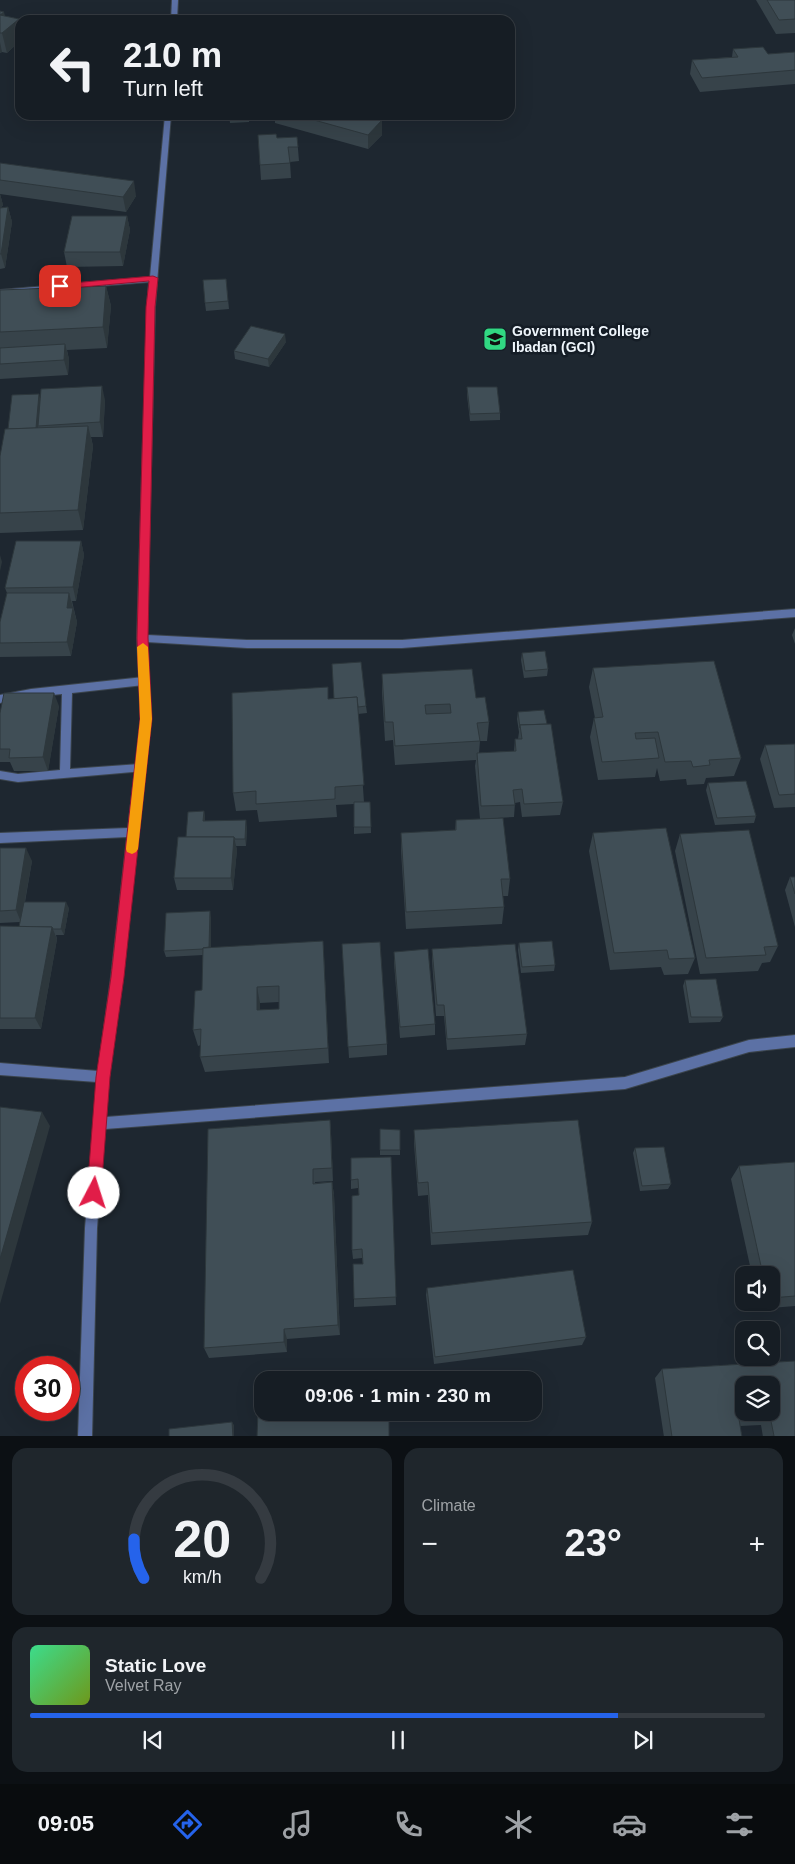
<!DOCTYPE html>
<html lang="en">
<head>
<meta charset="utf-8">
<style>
	body { margin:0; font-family:Arial,sans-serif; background:#1f262c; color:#f1f3f6; height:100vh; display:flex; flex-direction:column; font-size:19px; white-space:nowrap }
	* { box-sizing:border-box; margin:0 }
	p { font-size:16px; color:#9ea2a6 }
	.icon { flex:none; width:28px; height:28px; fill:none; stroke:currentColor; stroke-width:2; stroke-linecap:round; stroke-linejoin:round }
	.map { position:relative; height:1436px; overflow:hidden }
	.side { display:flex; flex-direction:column; gap:12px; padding:12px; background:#0c1014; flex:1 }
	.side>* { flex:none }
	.guide { position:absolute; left:15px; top:15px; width:500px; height:105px; border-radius:15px; box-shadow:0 5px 20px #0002,0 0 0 1px #353b41; background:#161d24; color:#f1f3f6; overflow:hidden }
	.buttons { position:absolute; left:735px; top:1266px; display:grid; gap:10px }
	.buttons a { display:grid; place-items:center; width:45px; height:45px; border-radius:10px; background:#161d24; box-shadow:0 5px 20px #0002,0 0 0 1px #353b41; font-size:25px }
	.speed { position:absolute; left:15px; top:1356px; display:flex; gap:10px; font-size:25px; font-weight:700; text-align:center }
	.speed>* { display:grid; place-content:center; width:65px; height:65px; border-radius:50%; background:#161d24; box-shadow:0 5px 20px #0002,0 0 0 1px #353b41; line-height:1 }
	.speed .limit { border:8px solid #d22; background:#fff; color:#111 }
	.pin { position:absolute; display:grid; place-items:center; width:42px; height:42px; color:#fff; margin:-21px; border-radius:10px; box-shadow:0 2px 8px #0006 }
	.me { position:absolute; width:55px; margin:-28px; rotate:5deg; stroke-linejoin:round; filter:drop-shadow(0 0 4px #0008) }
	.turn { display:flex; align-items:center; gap:18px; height:105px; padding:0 25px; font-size:22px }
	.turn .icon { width:65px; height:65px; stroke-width:2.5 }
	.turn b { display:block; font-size:35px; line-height:42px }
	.big { font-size:38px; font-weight:800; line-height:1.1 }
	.side .widget { flex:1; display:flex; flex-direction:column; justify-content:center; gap:8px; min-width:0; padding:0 18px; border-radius:15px; background:#1f262c }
	.side .dial { align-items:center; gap:0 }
	.dial svg { height:130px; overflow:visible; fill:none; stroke:#353b41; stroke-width:7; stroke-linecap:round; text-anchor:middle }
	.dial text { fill:#f1f3f6; stroke:none }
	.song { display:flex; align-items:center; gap:15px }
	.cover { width:60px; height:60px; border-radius:8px; background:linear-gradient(135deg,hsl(150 70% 55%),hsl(80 70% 35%)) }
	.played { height:5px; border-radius:2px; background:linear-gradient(90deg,#2563eb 80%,#353b41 80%) }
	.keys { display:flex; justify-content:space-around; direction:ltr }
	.heat { display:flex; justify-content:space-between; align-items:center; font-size:28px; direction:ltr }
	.side .tiles { flex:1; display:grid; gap:12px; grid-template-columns:1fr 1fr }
	.widget:last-child { grid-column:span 2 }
	.trip { position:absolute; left:254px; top:1371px; width:288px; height:50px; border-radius:15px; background:#161d24; box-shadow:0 5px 20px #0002,0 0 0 1px #353b41; font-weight:800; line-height:50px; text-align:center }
	.tabs { display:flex; height:80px; justify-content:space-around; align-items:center; background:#090c0e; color:#9ea2a6 }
	.tabs .icon { width:35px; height:35px }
	.tabs .active { color:#2563eb }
	.tabs b { font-size:22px; color:#f1f3f6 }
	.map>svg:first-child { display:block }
</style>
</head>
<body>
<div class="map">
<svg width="795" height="1437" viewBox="0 0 795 1437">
	<rect width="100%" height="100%" fill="#1e2730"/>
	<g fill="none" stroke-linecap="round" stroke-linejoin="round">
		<g stroke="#3b444c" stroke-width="2">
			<path id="service" d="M144,677L149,681L144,685L72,693L70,769L140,764L144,765L145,768L144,771L18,782L0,779V771L18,774L60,770L62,694L31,697L0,703V695L31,689Z"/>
		</g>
		<g stroke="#3b444c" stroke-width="2">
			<g id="minor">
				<path d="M172,0H178L177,20H171Z"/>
				<path d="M165,115H171L155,307L147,635L247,640H402L795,609V617L402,648H247L147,642L151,719L123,977L109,1077L106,1117L625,1077L749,1040L795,1035V1047L749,1052L625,1089L105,1129L97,1228L92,1437H78L85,1228L97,1082L0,1075V1063L98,1071L111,977L127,837L0,843V833L128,828L141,719L137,638L147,307L149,282L0,294V290L150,277Z"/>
			</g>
		</g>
		<use href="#service" fill="#5c71a5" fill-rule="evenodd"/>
		<use href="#minor" fill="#5c71a5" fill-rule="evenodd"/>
	</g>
	<g fill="#37434a" fill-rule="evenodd">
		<path d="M756,0H795V33L776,34Z"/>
		<path d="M0,11L5,16L19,19L20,26V41L7,53L2,52L0,53Z"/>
		<path d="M733,49L768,54L795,52V84L700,92L690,74L692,60L732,57Z"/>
		<path d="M229,115H249V122L230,123Z"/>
		<path d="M275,115H362L382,135L368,149L275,123Z"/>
		<path d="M258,135L277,138L297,137L299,161L290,162L291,178L261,180Z"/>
		<path d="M0,163L136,196L126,212L0,194L3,205L1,208L8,207L12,222L5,268L0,269Z"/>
		<path d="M127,216L130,230L123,266L67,267L64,252Z"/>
		<path d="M226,279L229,309L206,311L205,303Z"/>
		<path d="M106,286L111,306L107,348L67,350L69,359L68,375L0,379V290Z"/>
		<path d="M286,342L269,367L235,359L234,351Z"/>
		<path d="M467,387L500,413V420L470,421L467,395Z"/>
		<path d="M40,398L105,400L103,437H91L93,446L83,530L0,533V456Z"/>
		<path d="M81,541L84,555L76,601H72L77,622L71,656L0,657V622L7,593L5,588Z"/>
		<path d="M795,628V644L792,635Z"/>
		<path d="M522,653L548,669L547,676L524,678L521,660Z"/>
		<path d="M593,668L741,758L734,776L706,778L704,784L687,785L686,779L660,781L657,768L655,777L598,780L590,737L594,718H595L589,687Z"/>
		<path d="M382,674L476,698L489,722L487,741H480L479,753L514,751L515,739H518L519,732L517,719L518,712L547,724L563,802L560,815L522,817L520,802L515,803L514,817L480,819L475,766L476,760L395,765L393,740L385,741L382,693Z"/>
		<path d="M328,699L366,706L367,713L358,714L364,802H370L371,833L354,834V804L336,805L337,817L259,822L257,810L236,811L233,793Z"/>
		<path d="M59,706L48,771H14L10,762H0V713Z"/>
		<path d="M795,744V807L774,808L760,759L765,745Z"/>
		<path d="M708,783L756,816L754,823L715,825L706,790Z"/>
		<path d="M204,811L205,818V821L247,827L246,846H236L237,850L233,890H177L174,878L186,837Z"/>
		<path d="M456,820L510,879L508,896H503L504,907L502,924L406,929L401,851V833L455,830Z"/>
		<path d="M593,833L695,958L688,974L664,975L661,967L610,970L589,851Z"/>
		<path d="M680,834L778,946L770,962L762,963L758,971L700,974L675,851Z"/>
		<path d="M0,848L32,861L25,902L69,908L64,935H56L57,939L41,1029H0V926L19,927L20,922L0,923Z"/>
		<path d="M790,877H795V927L785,890Z"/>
		<path d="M211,917V947L324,957L329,1063L205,1072L200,1057L201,1045L198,1046L193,1030L202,990L203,955L166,957L164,951ZM279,1002V1009L260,1010V1003Z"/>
		<path d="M519,943L555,965L554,971L521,973L518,950Z"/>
		<path d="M342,944L387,1044V1055L349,1058Z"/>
		<path d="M432,949L527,1034L525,1045L447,1050L444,1016H436L432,961Z"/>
		<path d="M394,952L435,1024V1035L400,1038L394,963Z"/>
		<path d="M685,980L723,1017L720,1022L689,1023L683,986Z"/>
		<path d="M330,1120L331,1134L333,1181L315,1182V1183L332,1182L334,1195L340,1335L287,1339V1352L209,1358L204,1348Z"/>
		<path d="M380,1129L400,1130V1155H380Z"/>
		<path d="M414,1130L592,1222L588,1235L431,1245L428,1195L418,1196L414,1144Z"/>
		<path d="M635,1148L671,1184L668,1189L640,1191L633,1153Z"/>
		<path d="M391,1157L396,1305L354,1307V1299L363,1264L362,1258L353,1259L352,1250L359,1195L358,1188L351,1189V1180Z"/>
		<path d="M795,1162V1306L759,1309L758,1302H771V1275H752L731,1179L739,1166Z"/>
		<path d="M427,1288L586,1337L582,1345L434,1364L426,1295Z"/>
		<path d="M795,1361V1437H763L761,1425L740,1426L742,1437H664L655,1378L662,1369Z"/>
	</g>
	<g fill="#2d373c">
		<path d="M4,12L8,28L19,19L20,26V41L7,53L2,33L0,15Z"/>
		<path d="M0,42L2,52L0,53Z"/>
		<path d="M382,120V135L368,149V135Z"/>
		<path d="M134,181L136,196L126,212L123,197Z"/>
		<path d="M0,194L3,205L0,210Z"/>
		<path d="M8,207L12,222L5,268L1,254Z"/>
		<path d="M127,216L130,230L123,266L120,252Z"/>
		<path d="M106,286L111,306L107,348L103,327Z"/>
		<path d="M285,334L286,342L269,367L268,359Z"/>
		<path d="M65,344L69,359L68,375L64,360Z"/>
		<path d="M102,386L105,400L103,437L100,422Z"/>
		<path d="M39,394L41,401L38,426V429L35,431Z"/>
		<path d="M88,426L93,446L83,530L78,510Z"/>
		<path d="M81,541L84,555L76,601L73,587Z"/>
		<path d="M0,555L2,562L0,571Z"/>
		<path d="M69,593L77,622L71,656L67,642V608Z"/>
		<path d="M54,693L59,706L48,771L43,757Z"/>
		<path d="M204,811L205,818L204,828L203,821Z"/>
		<path d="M246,820L247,827L246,846L245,839Z"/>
		<path d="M234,837L237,850L233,890L231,878Z"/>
		<path d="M26,848L32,861L21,922L16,910Z"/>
		<path d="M66,902L69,908L64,935L61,929Z"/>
		<path d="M210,911L211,917V954L209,948Z"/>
		<path d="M52,927L57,939L41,1029L35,1018Z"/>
		<path d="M323,941L324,957L329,1063L328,1048Z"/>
		<path d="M257,987L260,1003V1026L257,1010Z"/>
		<path d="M42,1112L50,1126L0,1304V1259Z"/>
		<path d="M330,1120L331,1134L333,1181L332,1168Z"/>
		<path d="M332,1182L334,1195L340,1335L338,1325Z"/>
		<path d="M284,1329L287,1339V1352L284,1342Z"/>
		<path d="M232,1422L234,1425V1437H233Z"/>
	</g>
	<g fill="#404e56" stroke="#2d373c" fill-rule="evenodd">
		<path d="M767,0H795V19L779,20Z"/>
		<path d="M0,11L4,12L0,15L19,19L2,33H0Z"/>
		<path d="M763,47L768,54L795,52V70L702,78L692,60L738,57L733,49Z"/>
		<path d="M296,115H362L382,120L368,135Z"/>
		<path d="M276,134L277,138L297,137L298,147H288L290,163L260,165L258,135Z"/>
		<path d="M0,163L134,181L123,197L0,180Z"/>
		<path d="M8,207L1,254H0V208Z"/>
		<path d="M72,216H127L120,252H64Z"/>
		<path d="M226,279L228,301L205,303L203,280Z"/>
		<path d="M106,286L103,327L0,332V290Z"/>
		<path d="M251,326L285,334L268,359L234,351Z"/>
		<path d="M65,344L64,360L0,364V348Z"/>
		<path d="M102,386L100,422L38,426L41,389Z"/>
		<path d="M467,387H497L500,413L470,414Z"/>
		<path d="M39,394L36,428L8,429L12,395Z"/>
		<path d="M88,426L78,510L0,513V456L5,429Z"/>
		<path d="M16,541H81L73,587L5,588Z"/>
		<path d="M7,593H69L67,608H73L67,642L0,643V622Z"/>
		<path d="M545,651L548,669L525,671L522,653Z"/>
		<path d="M714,661L741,758L709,760L710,765L693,767L691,761L665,762L658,732L635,733L636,739L655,738L659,758L602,762L594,718L603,717L593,668Z"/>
		<path d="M361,662L366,706L358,707L357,697L334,699L332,664Z"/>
		<path d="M472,669L476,698L485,697L489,722L477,723L480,741L395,746L393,722H385L382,674ZM450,704L451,713L426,714L425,705Z"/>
		<path d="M328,687V699L357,697L364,785L335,787V799L256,804V791L233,793L232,693Z"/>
		<path d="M4,693H54L43,757L9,758L10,749H0V713Z"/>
		<path d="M544,710L547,724L520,725V728L518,712Z"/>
		<path d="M551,724L563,802L524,804L522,789L513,790L515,805L481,806L477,753L516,751L515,739H522L520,725Z"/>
		<path d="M795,744V794L779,795L765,745Z"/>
		<path d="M746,781L756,816L717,818L708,783Z"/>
		<path d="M354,802H370L371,827H354Z"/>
		<path d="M204,811L203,821L246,820L245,839H235L234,837H186L188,812Z"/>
		<path d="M503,818L510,879H501L504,907L406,912L401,833L456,830V820Z"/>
		<path d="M666,828L695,958L669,959L667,950L614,953L593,833Z"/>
		<path d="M749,830L778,946L764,947L766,955L706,958L680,834Z"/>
		<path d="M178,837H234L231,878H174Z"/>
		<path d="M0,848H26L16,910L0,911Z"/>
		<path d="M790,877H795V894Z"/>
		<path d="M24,902H66L61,929H53L52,927H19Z"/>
		<path d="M210,911L209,947L203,948V949L164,951L166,913Z"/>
		<path d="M0,926L52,927L35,1018H0Z"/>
		<path d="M323,941L328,1048L200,1057L201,1029L193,1030L195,991L202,990L203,948ZM279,986V1009L257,1010V987Z"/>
		<path d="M552,941L555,965L522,967L519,943Z"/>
		<path d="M380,942L387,1044L348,1047L342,944Z"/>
		<path d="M515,944L527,1034L447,1039L444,1005H437L432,949Z"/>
		<path d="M428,949L435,1024L400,1027L394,952Z"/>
		<path d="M716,979L723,1017H691L685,980Z"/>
		<path d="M0,1107L42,1112L0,1259Z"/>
		<path d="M330,1120L332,1168L313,1169V1184L332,1182L338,1325L284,1329V1342L204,1348L208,1129Z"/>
		<path d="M578,1120L592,1222L432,1233L428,1182L418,1183L414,1130Z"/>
		<path d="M380,1129L400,1130V1150H380Z"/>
		<path d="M664,1147L671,1184L642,1186L635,1148Z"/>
		<path d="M391,1157L396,1297L354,1299L353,1264H363L362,1249L352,1250V1196L359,1195L358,1179L351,1180V1158Z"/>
		<path d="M795,1162V1296L771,1298V1275H763L739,1166Z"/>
		<path d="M573,1270L586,1337L435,1357L427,1288Z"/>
		<path d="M795,1361V1437H768L774,1436L770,1416L739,1419L742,1437H672L662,1369ZM744,1385H771V1412H744Z"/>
		<path d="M262,1410V1412H389V1437H257L258,1411Z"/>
		<path d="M232,1422L233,1437H169V1429Z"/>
	</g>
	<path fill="#e11d48" stroke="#92132f" d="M153,276L158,278L155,307L148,638L152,719L124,977L110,1077L101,1193L99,1198L94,1200L89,1198L87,1193L96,1077L111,977L140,719L137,638L146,307L149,281L60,289L56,286L60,284Z"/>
	<path fill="#f59e0b" d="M143,643L148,647L152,719L138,849L136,852L132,854L127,852L126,849L140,719L137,647Z"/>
	<defs>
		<g id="school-square" transform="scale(1.25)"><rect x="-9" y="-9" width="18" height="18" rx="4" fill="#31d882" stroke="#151d26"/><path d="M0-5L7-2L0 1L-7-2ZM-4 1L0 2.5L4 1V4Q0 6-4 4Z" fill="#111"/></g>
	</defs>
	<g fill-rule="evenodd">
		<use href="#school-square" x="495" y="339"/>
	</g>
	<g text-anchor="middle" stroke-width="5" stroke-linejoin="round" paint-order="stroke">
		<g font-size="14" font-weight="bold" fill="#eef5fb" stroke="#151d26" text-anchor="start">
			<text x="512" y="336">Government College<tspan x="512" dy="16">Ibadan (GCI)</tspan></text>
		</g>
	</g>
</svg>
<div class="buttons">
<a><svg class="icon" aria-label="sound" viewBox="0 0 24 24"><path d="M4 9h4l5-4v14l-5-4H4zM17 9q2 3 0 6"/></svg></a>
<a><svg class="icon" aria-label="search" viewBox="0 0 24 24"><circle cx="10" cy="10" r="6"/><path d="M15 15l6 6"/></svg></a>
<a><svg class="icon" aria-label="layers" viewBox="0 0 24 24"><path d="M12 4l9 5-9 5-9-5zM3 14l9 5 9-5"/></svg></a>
</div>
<div class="speed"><div class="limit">30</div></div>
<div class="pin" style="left:60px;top:286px;background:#d93025"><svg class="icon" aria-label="arrive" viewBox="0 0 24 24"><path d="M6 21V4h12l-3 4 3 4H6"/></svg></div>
<svg class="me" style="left:94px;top:1193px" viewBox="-20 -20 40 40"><circle r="19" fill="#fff"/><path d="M0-13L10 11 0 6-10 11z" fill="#e11d48"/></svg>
<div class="trip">09:06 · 1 min · 230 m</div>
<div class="guide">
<div class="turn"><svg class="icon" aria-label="left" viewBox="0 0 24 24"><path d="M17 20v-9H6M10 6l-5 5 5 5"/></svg><div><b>210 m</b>Turn left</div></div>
</div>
</div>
<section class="side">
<div class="tiles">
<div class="widget dial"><svg viewBox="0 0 100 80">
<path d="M14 69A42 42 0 1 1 86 69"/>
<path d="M14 69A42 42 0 0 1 8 45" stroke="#2563eb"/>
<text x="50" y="56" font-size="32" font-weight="700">20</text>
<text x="50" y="72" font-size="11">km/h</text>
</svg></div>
<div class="widget"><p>Climate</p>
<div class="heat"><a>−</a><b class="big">23°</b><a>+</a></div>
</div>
<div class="widget">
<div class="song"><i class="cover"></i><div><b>Static Love</b><p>Velvet Ray</p></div></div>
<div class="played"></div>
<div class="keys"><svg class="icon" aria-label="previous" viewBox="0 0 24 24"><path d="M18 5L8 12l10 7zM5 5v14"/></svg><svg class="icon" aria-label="pause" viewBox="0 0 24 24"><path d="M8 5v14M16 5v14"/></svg><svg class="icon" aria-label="next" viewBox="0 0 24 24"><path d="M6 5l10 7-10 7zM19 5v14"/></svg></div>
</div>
</div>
</section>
<nav class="tabs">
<b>09:05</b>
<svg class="icon active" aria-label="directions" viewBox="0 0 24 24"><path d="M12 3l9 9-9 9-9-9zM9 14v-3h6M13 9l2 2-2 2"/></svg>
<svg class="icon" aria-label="music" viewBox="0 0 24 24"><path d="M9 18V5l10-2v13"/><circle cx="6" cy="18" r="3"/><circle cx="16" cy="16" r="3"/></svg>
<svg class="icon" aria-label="phone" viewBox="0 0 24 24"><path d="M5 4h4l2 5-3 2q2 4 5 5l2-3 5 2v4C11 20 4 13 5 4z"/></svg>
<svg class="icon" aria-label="climate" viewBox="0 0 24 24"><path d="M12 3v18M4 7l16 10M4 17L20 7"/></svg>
<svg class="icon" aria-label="car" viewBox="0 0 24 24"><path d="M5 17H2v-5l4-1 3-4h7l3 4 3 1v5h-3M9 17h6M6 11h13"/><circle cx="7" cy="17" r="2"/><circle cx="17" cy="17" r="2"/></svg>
<svg class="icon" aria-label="filters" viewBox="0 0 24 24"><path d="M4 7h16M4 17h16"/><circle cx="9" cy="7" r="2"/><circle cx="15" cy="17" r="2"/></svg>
</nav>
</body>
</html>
